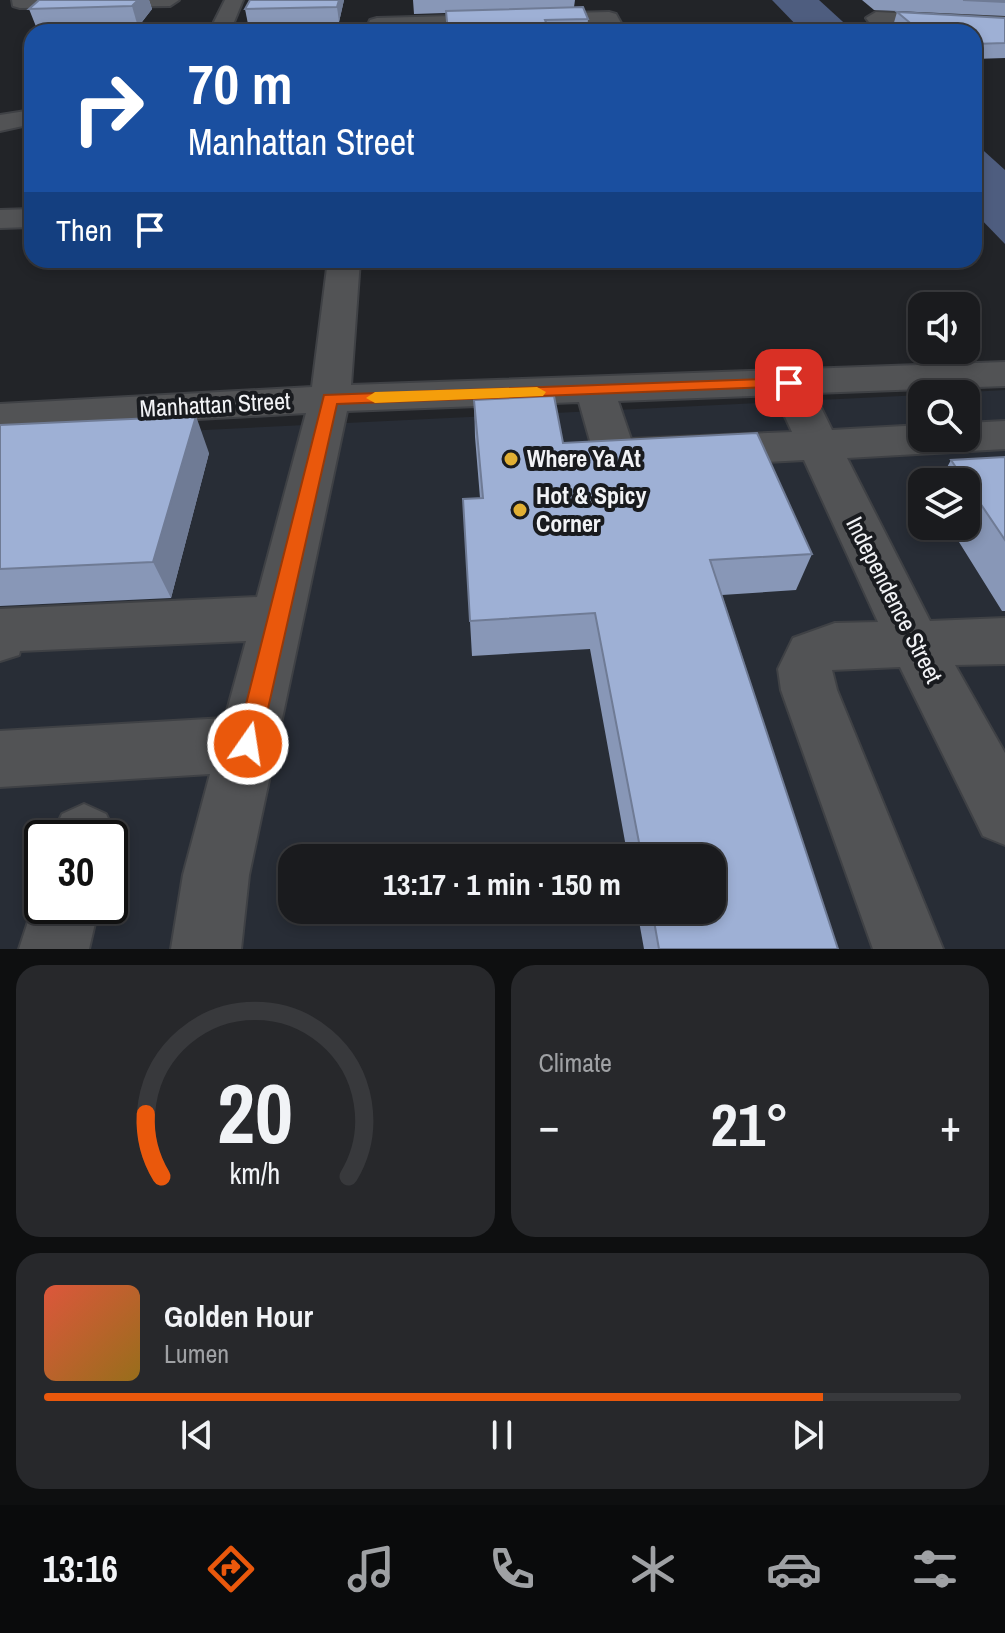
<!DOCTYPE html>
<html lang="en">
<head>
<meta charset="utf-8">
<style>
	body { margin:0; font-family:"Archivo Narrow",sans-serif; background:#27282b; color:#f1f3f6; height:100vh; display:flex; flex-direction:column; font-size:30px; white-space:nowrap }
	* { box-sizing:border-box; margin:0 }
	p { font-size:26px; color:#9fa1a4 }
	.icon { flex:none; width:44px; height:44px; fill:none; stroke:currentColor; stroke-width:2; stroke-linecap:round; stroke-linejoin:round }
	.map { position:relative; height:949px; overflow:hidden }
	.panel { display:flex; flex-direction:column; gap:16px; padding:16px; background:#0e0f10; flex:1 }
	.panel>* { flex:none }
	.top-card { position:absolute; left:24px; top:24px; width:958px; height:244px; border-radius:24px; box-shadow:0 4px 12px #0003,0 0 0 2px #38393c; background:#1a4fa0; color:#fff; overflow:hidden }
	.tools { position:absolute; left:908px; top:292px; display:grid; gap:16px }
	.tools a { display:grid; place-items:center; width:72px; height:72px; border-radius:16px; background:#1a1b1e; box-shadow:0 4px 12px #0003,0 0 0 2px #38393c; font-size:40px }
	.speed { position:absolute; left:24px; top:820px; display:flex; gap:16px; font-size:40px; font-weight:700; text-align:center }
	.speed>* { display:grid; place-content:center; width:104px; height:104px; border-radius:50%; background:#1a1b1e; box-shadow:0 4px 12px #0003,0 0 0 2px #38393c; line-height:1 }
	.speed .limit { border:4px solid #111; border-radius:12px; background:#fff; color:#111 }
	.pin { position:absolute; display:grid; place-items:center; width:68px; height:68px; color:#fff; margin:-34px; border-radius:16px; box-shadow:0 4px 12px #0006 }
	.me { position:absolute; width:88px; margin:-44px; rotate:13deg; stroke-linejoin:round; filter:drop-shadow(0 0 6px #0008) }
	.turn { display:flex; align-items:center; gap:28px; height:168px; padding:0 32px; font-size:36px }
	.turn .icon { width:104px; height:104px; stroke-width:2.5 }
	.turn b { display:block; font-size:56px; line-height:68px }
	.then { display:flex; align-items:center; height:76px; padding:0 32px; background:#0003; gap:16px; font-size:30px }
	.big { font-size:60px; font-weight:800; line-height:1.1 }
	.panel .card { flex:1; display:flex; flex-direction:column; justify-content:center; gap:12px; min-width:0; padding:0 28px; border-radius:24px; background:#27282b }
	.panel .dial { align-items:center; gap:0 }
	.dial svg { height:208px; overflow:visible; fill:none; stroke:#38393c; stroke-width:7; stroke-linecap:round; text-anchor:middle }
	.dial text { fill:#f1f3f6; stroke:none }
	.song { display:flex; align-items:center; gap:24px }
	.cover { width:96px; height:96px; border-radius:12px; background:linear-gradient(135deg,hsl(10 70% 55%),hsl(40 70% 35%)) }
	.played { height:8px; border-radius:4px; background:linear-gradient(90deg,#ea580c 85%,#38393c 85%) }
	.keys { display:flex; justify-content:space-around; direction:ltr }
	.heat { display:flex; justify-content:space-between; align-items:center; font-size:44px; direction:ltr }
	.panel .tiles { flex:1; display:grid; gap:16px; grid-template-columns:1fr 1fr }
	.card:last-child { grid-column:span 2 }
	.trip { position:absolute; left:278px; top:844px; width:448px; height:80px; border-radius:24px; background:#1a1b1e; box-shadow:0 4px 12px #0003,0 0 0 2px #38393c; font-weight:800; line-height:80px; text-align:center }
	.tabs { display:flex; height:128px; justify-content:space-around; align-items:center; background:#0a0b0c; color:#9fa1a4 }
	.tabs .icon { width:56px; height:56px }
	.tabs .active { color:#ea580c }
	.tabs b { font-size:36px; color:#f1f3f6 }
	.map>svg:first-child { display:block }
</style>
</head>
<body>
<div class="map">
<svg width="1005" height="949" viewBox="0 0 1005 949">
	<rect width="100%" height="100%" fill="#222428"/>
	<path fill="#282d36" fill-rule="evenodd" d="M1005,390V949H0V440L922,395V438H966V394H933ZM922,482H966V526H922ZM42,838H110V906H42ZM292,858H712V910H292Z"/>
	<g fill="#4e5d7f">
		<path d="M772,0H819L854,32H803Z"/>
		<path d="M974,142L1005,170V244L974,212Z"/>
	</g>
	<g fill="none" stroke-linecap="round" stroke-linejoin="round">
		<g stroke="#3f4145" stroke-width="4">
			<g id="minor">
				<path d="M12,0H179L170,6L20,8L13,6Z"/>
				<path d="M225,0H243L234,22L224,28L214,22Z"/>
				<path d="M609,12L616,14L626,32H606L602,24L325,32L335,26L368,25L370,20L377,18Z"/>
				<path d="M876,12L1005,18V30L869,22L866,18Z"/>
				<path d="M32,110V124L0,131V115Z"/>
				<path d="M32,209V227L0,228V210Z"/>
				<path d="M328,260H360L351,385L1005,362V386L814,393L832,430L922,425V438H966V423L1005,421V449L847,458L930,621L1005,618V664L955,665L1005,753V845L983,836L900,667L832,670L837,690L943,949H873L781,690L778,669L793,638L835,623L878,622L804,460L615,470L600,465L594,455L579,402L347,411L249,875L241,949H171L183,875L210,774L0,787V731L225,718L246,641L20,651L19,655L0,661V609L257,597L306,413L0,430V404L312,387ZM775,395L792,432L631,439L618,401Z"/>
				<path d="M84,804L106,814L116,836L110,850V838H51L62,814Z"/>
				<path d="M41,882L42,906H99L89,949H19Z"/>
			</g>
		</g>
		<use href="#minor" fill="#525355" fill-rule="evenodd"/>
	</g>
	<g fill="#8897b7">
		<path d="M39,0H149L152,9L138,27L37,29L29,9Z"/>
		<path d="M250,0H344L339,22L248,24L245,9Z"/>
		<path d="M413,0H575L574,7L588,19L587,32H447L446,13L414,14Z"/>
		<path d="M862,0H1005V16L874,10Z"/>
		<path d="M897,12L1005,18V58L974,59V32H899L893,26Z"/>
		<path d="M474,400L563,443L812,554L796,590L722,595L838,949H644L637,910H712V858H628L590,649L472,656L463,499L480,498L475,437Z"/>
		<path d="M0,425L209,453L171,598L0,606Z"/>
		<path d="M1005,457V611H1002L949,526H966V482H939L951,460Z"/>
	</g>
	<g fill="#6f7b95">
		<path d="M138,0H149L152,9L138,27L132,6Z"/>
		<path d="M339,0H344L339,22L337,7Z"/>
		<path d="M196,416L209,453L171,598L153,562Z"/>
	</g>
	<g fill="#9eb0d5" stroke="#6f7b95" stroke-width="2">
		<path d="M39,0H138L132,6L29,9Z"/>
		<path d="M250,0H339L337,7L245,9Z"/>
		<path d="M963,0H1005V2Z"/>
		<path d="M583,7L588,19L545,20L550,32H448L446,11Z"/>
		<path d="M897,12L1005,18V43L974,44V32H921Z"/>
		<path d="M554,396L563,443L757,433L812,554L710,560L838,949H659L652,910H712V858H642L595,613L470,621L463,499L483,498L474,400Z"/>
		<path d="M196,416L153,562L0,569V425Z"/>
		<path d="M1005,457V540L951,460Z"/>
	</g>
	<path fill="#ea580c" stroke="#983908" stroke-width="2" d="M789,378L797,383L795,386L337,404L260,744L256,752L248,756L239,752L236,744L324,395Z"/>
	<path fill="#f59e0b" d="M537,387L546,392L543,396L375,403L366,398L375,392Z"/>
	<g fill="#e1af34" stroke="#191b1f" stroke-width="3">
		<circle cx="511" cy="459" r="8"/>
		<circle cx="520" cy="510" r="8"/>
	</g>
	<g text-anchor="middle" stroke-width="8" stroke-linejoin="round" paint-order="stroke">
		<g font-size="24" fill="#f2f3f6" stroke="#191b1f">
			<text transform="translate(215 405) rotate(-3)" y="8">Manhattan Street</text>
			<text transform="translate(894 600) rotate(63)" y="8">Independence Street</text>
		</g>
		<g font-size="24" font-weight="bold" fill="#f2f3f6" stroke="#191b1f" text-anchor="start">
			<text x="527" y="467">Where Ya At</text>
			<text x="536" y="504">Hot &amp; Spicy<tspan x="536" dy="28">Corner</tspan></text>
		</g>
	</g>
</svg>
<div class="tools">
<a><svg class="icon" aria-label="sound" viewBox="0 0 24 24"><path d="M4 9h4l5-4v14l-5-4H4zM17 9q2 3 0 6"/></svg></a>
<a><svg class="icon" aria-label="search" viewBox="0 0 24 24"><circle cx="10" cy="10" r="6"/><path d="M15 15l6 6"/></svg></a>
<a><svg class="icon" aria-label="layers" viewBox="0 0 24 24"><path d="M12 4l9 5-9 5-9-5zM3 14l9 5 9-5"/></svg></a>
</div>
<div class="speed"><div class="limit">30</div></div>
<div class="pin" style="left:789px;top:383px;background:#d93025"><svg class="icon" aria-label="arrive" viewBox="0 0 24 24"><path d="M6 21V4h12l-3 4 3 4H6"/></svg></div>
<svg class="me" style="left:248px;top:744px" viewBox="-20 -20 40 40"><circle r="17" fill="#ea580c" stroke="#fff" stroke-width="3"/><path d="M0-11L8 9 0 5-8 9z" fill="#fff"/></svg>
<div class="trip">13:17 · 1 min · 150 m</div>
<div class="top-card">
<div class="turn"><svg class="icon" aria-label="right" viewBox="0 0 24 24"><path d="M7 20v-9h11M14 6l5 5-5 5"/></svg><div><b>70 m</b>Manhattan Street</div></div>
<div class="then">Then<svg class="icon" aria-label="arrive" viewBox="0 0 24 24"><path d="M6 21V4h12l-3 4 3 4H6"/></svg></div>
</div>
</div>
<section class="panel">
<div class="tiles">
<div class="card dial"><svg viewBox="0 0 100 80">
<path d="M14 69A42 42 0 1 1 86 69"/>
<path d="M14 69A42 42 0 0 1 8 45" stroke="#ea580c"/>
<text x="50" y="56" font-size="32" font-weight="700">20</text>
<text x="50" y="72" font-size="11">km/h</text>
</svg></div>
<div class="card"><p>Climate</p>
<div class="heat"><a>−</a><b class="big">21°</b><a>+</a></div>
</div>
<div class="card">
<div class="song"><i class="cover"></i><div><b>Golden Hour</b><p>Lumen</p></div></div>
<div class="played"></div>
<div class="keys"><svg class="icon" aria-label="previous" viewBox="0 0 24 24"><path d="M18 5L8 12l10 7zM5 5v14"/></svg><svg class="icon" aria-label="pause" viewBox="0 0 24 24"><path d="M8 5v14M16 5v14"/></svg><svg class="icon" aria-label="next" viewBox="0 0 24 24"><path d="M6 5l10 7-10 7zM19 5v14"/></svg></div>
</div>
</div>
</section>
<nav class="tabs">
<b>13:16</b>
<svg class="icon active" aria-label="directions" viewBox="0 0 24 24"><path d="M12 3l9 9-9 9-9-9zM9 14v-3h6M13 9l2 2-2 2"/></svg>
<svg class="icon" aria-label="music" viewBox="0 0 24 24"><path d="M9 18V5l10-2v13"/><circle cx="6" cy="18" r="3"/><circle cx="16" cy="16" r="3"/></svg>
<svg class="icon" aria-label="phone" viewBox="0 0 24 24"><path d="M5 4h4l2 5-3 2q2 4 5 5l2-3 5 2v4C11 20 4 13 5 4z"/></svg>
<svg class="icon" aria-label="climate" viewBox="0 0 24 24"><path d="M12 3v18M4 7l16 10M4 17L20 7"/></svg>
<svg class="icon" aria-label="car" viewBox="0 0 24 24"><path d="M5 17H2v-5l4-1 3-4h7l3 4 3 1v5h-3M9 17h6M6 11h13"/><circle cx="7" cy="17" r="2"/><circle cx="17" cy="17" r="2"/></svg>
<svg class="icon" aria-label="filters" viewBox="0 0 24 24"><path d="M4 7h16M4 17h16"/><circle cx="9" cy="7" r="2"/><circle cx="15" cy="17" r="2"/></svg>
</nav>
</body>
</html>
